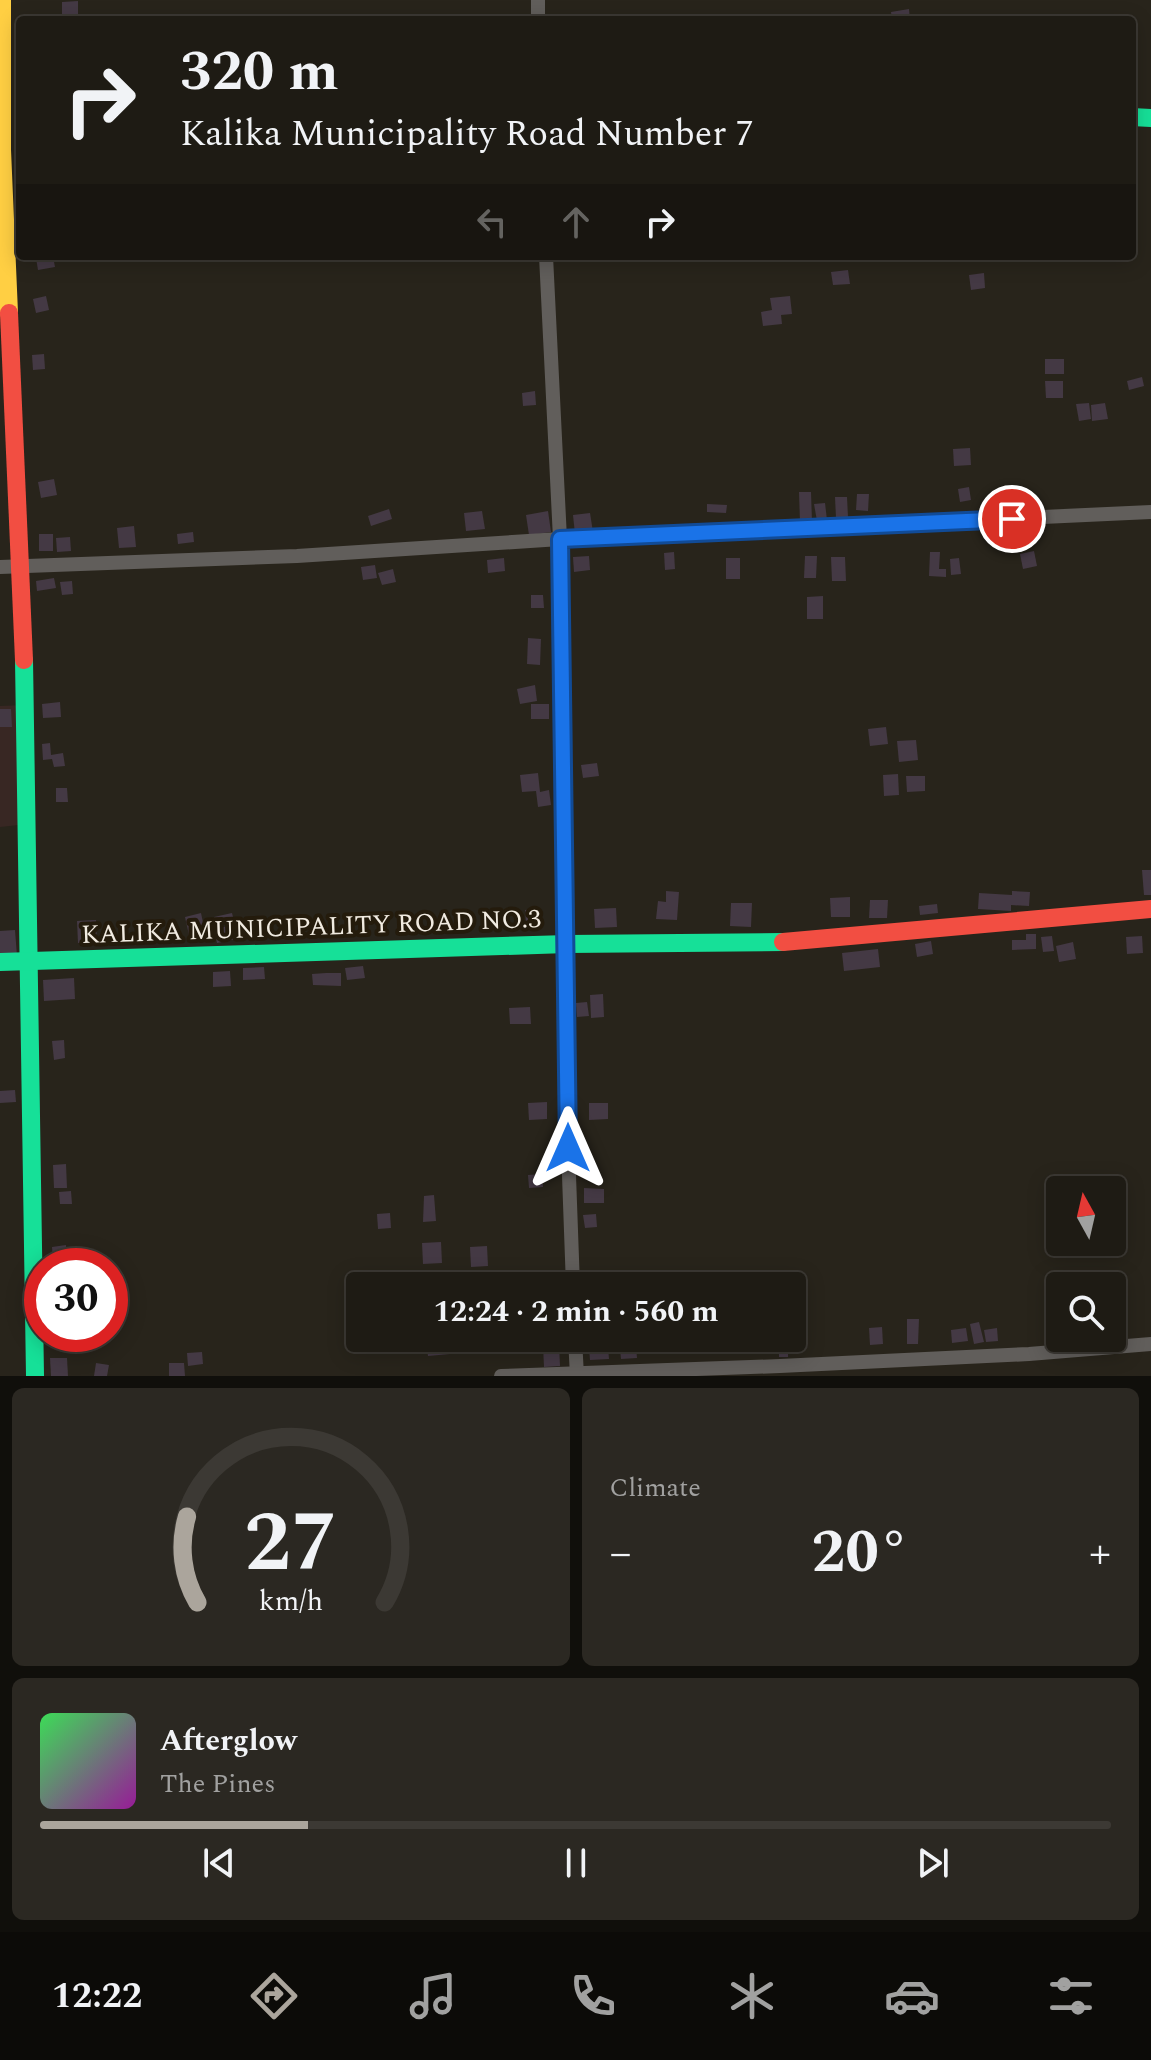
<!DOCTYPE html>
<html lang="en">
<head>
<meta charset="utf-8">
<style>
	body { margin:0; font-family:Spectral,serif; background:#2b2822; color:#f1f3f6; height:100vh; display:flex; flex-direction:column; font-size:30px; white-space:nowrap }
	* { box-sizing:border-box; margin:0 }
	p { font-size:26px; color:#a1a1a0 }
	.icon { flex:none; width:44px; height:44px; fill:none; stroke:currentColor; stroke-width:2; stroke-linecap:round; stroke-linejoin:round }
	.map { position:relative; height:1376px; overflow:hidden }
	.side { display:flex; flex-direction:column; gap:12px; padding:12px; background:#100f0b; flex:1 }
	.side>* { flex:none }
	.banner { position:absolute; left:16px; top:16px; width:1120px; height:244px; border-radius:8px; box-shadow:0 4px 20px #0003,0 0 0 2px #3c3934; background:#1e1b14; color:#f1f3f6; overflow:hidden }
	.needle { width:52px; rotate:352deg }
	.buttons { position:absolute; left:1046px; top:1176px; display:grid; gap:16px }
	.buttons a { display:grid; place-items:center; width:80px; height:80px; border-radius:8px; background:#1e1b14; box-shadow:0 4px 20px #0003,0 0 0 2px #3c3934; font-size:40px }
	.speed { position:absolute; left:24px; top:1248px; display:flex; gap:16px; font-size:40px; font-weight:700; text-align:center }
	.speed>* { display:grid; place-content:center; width:104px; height:104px; border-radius:50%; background:#1e1b14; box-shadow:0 4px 20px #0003,0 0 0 2px #3c3934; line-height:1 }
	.speed .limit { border:12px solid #d22; background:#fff; color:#111 }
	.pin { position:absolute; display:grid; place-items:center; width:68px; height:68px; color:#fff; margin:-34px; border:4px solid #fff; border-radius:50%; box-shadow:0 2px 8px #0007 }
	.me { position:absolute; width:88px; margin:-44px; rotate:0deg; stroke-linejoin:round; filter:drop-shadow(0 0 6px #0008) }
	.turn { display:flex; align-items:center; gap:28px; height:168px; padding:0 32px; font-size:36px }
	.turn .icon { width:104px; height:104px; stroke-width:2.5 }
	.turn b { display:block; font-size:56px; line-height:68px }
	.lanes { display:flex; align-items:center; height:76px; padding:0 32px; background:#0003; justify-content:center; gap:40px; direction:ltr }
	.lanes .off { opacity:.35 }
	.big { font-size:60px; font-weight:700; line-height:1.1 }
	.side .widget { flex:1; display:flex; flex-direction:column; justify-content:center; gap:12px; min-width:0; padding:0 28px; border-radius:12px; background:#2b2822 }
	.side .dial { align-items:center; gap:0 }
	.dial svg { height:208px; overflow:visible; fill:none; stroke:#3c3934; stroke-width:7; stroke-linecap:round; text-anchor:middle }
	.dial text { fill:#f1f3f6; stroke:none }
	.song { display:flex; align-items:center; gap:24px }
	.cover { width:96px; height:96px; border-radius:12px; background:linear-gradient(135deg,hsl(130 70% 55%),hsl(300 70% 35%)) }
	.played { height:8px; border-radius:4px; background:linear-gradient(90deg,#aba59c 25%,#3c3934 25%) }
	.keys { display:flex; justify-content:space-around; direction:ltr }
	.heat { display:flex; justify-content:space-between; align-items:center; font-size:44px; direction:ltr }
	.side .tiles { flex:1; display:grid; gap:12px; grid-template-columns:1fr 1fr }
	.widget:last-child { grid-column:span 2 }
	.trip { position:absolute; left:346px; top:1272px; width:460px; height:80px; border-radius:8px; background:#1e1b14; box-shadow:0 4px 20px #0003,0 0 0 2px #3c3934; font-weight:700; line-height:80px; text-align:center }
	.dock { display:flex; height:128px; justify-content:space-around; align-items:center; background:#0c0b08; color:#a1a1a0 }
	.dock .icon { width:56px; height:56px }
	.dock .active { color:#aba59c }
	.dock b { font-size:36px; color:#f1f3f6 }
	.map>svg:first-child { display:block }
</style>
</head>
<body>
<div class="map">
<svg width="1151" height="1376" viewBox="0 0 1151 1376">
	<rect width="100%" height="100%" fill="#28241b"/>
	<path fill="#382723" d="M25,705L28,824L0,827V706Z"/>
	<g fill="#443944">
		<path d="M78,1V19H62V2Z"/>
		<path d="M909,9L910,20H892L891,12Z"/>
		<path d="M53,256L55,267L38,270L36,258Z"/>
		<path d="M848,270L850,284L833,285L831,272Z"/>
		<path d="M984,273L985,288L971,290L969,275Z"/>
		<path d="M46,296L49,310L36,313L33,299Z"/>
		<path d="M790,296L792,314L781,315L782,324L763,326L761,312L772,310L770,298Z"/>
		<path d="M44,354L45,369L33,370L32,355Z"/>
		<rect x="1045" y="359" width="19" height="15"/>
		<path d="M1142,377L1144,386L1129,390L1127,381Z"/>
		<path d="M1045,381H1063V398H1046Z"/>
		<path d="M535,391L536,405L523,406L522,393Z"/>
		<path d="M1089,403L1091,419L1079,421L1076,404Z"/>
		<path d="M1105,403L1108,419L1092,421L1091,405Z"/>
		<path d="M970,448L971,465L954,466L953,449Z"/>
		<path d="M54,479L57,495L41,498L38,482Z"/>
		<path d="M969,487L971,500L960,502L958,489Z"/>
		<path d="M799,492H811L812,522H800Z"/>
		<path d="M857,494H869L868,511L856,510Z"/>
		<path d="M835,497H847L848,517L836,518Z"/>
		<path d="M825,503L827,520L817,521L814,504Z"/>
		<path d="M707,504L727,505L726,513L707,512Z"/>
		<path d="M389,509L392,519L371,526L368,516Z"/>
		<path d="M482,511L485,529L466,531L464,513Z"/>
		<path d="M548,511L551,532L529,535L526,515Z"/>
		<path d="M590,513L593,532L575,534L573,515Z"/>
		<path d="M134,526L136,547L119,548L117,528Z"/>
		<path d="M193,532L194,542L178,544L177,534Z"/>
		<rect x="39" y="534" width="14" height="17"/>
		<path d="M70,537L71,551L57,552L56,538Z"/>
		<path d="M1034,551L1037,566L1023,569L1020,554Z"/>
		<path d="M674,552L675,569L665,570L664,553Z"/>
		<path d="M930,552H940L939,569H946V577L929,576Z"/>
		<path d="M589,556L590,570L574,572L573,557Z"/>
		<path d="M805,556H817L816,578H804Z"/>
		<path d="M831,557H845L846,581H832Z"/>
		<path d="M504,558L505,571L488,573L487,560Z"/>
		<rect x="726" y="558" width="14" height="21"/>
		<path d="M959,558L961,574L951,575L950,559Z"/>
		<path d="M375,565L377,578L363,580L361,567Z"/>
		<path d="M393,569L396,582L382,585L378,573Z"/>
		<path d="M54,578L56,588L37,591L36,581Z"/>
		<path d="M72,581L73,594L62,595L60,582Z"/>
		<path d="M531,595H543L544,608H531Z"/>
		<path d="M823,596V619H807V597Z"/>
		<path d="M528,638L541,639L540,665L527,664Z"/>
		<path d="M535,685L537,701L520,704L517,689Z"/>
		<path d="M60,702L61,717L43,718L42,704Z"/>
		<rect x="531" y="704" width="18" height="15"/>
		<path d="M0,709H11L12,727H0Z"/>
		<path d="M886,727L888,744L870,746L868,729Z"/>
		<path d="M916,740L918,760L899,762L897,741Z"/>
		<path d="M50,743L51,755L63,753L65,766L54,767L52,759L43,760L42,744Z"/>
		<path d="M597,763L599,776L583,778L581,765Z"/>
		<path d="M538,773L540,792L549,790L551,805L538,807L536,791L522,792L520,775Z"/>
		<path d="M898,774L899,795L884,796L883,775Z"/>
		<path d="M906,776H925V791L907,792Z"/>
		<path d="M56,788H67L68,802H56Z"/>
		<path d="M1142,870H1151V895H1144Z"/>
		<path d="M666,891L679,892L677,920L656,919L658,901L666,902Z"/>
		<path d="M1012,891L1030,892L1029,906L1011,905V911L978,909L979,893L1012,895Z"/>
		<path d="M850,897V917H831L830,898Z"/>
		<path d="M870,900H888L887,918H869Z"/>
		<path d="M731,903H752L751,927L730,926Z"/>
		<path d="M937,904L938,913L920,915L919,906Z"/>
		<path d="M540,908L542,920L526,922L525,910Z"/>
		<path d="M616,908L617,927L595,928L594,909Z"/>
		<path d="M201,913L205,932L189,935L185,917Z"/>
		<path d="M232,913L234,921L216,925L214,917Z"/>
		<path d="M96,920L97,942L78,943L77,921Z"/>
		<path d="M233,925L236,939L217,943L214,929Z"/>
		<path d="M15,930L17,956L0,958V931Z"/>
		<path d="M1026,934H1036V949L1012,950V940H1026Z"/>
		<path d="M1052,936L1054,951L1043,952L1041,937Z"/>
		<path d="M1142,936L1143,953L1127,954L1126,937Z"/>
		<path d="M931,941L933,954L917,957L915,944Z"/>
		<path d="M1073,942L1076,959L1059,962L1056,946Z"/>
		<path d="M878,949L880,967L844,971L842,953Z"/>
		<path d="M363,966L365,978L347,980L345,968Z"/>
		<path d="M264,967L265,979L243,980V968Z"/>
		<path d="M230,971L231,986L213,987V972Z"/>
		<path d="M326,973H341V986L313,985L312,974Z"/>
		<path d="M74,978L75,999L44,1001L43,980Z"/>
		<path d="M603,994L604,1017L591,1018L590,995Z"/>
		<path d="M587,1002L589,1016L577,1017L576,1003Z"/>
		<path d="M530,1007L531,1024H510L509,1008Z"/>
		<path d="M64,1040L65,1058L54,1060L52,1041Z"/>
		<path d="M15,1090L16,1102L0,1103V1091Z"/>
		<path d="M547,1102V1119L529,1120L528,1103Z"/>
		<path d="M589,1103H608V1119L589,1120Z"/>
		<path d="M66,1164L67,1188H54L53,1165Z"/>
		<path d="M542,1174L543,1187L529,1188L528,1175Z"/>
		<path d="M584,1188L604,1189V1203H584Z"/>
		<path d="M71,1191L72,1204H60L59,1192Z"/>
		<path d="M434,1195L436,1221L423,1222L424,1196Z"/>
		<path d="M390,1213L391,1228L378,1229L377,1214Z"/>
		<path d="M596,1214L597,1227L585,1228L583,1215Z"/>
		<path d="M441,1242L442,1263L423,1264L422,1243Z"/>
		<path d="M66,1245L67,1258L53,1260L52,1247Z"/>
		<path d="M487,1246L488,1266L471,1267L470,1247Z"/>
		<path d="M907,1319H919L918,1344H907Z"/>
		<path d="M979,1322L984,1342L974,1344L970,1324Z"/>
		<path d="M882,1327L883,1344L870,1345L869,1328Z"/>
		<path d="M966,1328L968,1341L952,1343L951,1330Z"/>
		<path d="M997,1328L998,1341L986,1342L984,1330Z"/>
		<path d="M426,1338H448L450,1354L428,1356Z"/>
		<path d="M456,1338H473L475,1347L460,1351Z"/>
		<rect x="779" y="1339" width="9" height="18"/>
		<path d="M559,1344L560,1366L544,1367L543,1345Z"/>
		<path d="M608,1347L609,1359L590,1360L589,1348Z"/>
		<path d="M636,1347L637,1358L621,1359L620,1349Z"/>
		<path d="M202,1352L203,1364L188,1366L187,1353Z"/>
		<path d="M50,1358H67L68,1376H51Z"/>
		<path d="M96,1363L109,1365L107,1376H94Z"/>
		<path d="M169,1363H184L185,1376H169Z"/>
	</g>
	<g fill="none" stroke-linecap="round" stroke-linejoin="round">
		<g stroke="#615e5b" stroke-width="14">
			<path d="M538,0V20"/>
			<path d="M546,256L560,539L568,1148L573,1286"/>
			<path d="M0,567L297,556L560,539L1151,512"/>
			<path d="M575,1338L577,1376"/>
			<path d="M501,1376L780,1366L1029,1354L1151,1344"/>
		</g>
		<g stroke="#16e098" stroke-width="18">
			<path d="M1132,117L1151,118"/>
			<path d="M24,660L35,1376"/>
			<path d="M0,962L567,944L783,942"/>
		</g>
		<path stroke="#ffcf43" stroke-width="18" d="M2,0V150L9,313"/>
		<g stroke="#f24e42" stroke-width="18">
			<path d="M9,313L24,660"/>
			<path d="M783,942L1151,909"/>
		</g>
	</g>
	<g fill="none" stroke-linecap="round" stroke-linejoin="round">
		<g stroke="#114b97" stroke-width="20">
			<path id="route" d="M568,1148L560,539L1012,519"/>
		</g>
		<use href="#route" stroke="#1a73e8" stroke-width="14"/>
	</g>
	<g text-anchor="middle" stroke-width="8" stroke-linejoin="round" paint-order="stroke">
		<g font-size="26" fill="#f1ebe1" stroke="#241b0c">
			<text transform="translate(311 926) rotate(-2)" y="9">KALIKA MUNICIPALITY ROAD NO.3</text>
		</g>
	</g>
</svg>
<div class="buttons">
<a><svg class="needle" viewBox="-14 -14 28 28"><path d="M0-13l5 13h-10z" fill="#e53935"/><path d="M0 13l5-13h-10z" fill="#a1a1a0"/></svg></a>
<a><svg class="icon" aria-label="search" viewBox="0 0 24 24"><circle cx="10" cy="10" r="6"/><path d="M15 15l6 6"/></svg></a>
</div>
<div class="speed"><div class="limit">30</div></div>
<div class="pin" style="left:1012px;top:519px;background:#d93025"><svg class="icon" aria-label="arrive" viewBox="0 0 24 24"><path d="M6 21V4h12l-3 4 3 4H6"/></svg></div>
<svg class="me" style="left:568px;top:1148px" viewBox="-20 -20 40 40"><path d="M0-17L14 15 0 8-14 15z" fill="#1a73e8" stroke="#fff" stroke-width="4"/></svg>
<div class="trip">12:24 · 2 min · 560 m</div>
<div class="banner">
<div class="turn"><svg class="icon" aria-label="right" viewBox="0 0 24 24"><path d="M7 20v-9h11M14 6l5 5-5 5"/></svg><div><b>320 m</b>Kalika Municipality Road Number 7</div></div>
<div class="lanes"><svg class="icon off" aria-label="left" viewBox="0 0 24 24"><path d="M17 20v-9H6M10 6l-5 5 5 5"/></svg><svg class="icon off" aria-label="ahead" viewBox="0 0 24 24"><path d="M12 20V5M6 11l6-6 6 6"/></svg><svg class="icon" aria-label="right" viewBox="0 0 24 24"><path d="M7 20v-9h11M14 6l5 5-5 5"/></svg></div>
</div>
</div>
<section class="side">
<div class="tiles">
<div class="widget dial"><svg viewBox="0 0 100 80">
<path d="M14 69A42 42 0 1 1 86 69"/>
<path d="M14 69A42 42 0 0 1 10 36" stroke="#aba59c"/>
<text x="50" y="56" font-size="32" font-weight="700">27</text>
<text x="50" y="72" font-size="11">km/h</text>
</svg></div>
<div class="widget"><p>Climate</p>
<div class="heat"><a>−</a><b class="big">20°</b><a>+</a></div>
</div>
<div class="widget">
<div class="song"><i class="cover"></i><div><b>Afterglow</b><p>The Pines</p></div></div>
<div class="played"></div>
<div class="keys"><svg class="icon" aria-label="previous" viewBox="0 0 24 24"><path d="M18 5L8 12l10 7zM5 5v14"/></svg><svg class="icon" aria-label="pause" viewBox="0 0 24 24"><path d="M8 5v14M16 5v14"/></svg><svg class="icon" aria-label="next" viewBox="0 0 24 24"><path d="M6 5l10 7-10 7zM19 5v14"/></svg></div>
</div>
</div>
</section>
<nav class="dock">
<b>12:22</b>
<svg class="icon active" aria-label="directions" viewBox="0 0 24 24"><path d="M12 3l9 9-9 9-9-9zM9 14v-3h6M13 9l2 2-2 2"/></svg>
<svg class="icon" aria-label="music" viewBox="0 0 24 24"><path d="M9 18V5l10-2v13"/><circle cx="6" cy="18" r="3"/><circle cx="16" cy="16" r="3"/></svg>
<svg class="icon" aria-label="phone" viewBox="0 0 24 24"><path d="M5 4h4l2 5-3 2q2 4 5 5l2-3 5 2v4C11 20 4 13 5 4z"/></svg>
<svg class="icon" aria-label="climate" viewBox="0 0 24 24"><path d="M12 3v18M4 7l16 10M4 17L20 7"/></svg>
<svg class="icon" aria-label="car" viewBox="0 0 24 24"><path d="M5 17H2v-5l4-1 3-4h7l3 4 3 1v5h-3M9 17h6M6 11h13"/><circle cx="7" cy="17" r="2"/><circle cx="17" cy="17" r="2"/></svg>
<svg class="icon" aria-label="filters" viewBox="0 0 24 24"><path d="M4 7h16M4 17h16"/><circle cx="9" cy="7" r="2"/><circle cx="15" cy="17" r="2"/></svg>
</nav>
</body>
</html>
